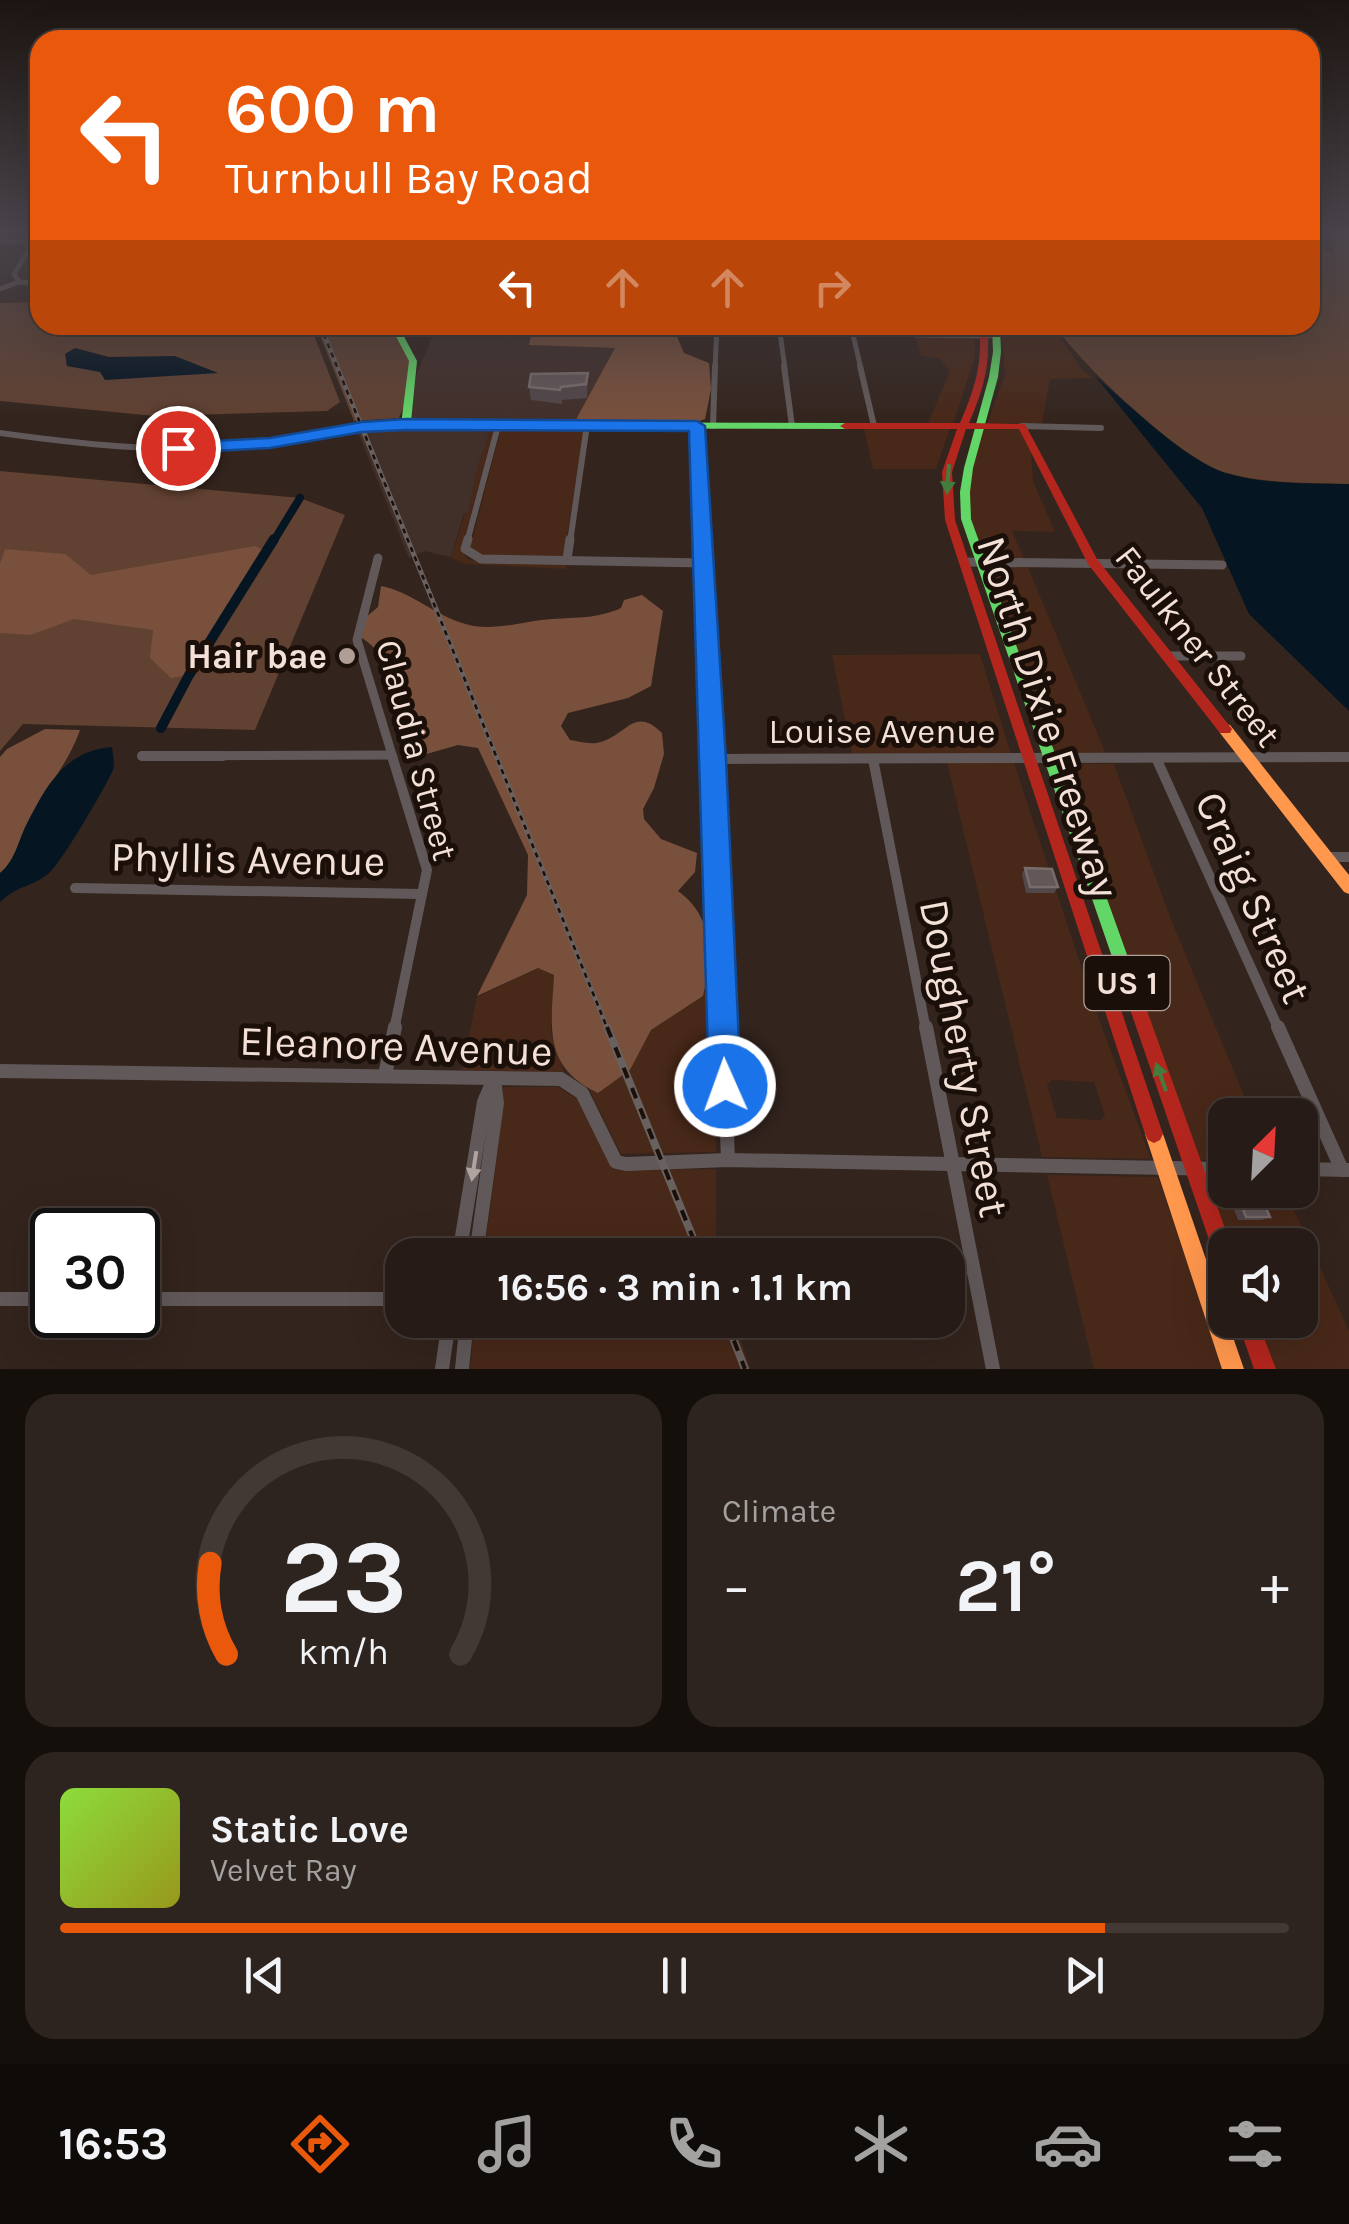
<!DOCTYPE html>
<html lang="en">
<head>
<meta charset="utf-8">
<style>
	body { margin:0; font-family:Karla,sans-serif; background:#2e241f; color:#f1f3f6; height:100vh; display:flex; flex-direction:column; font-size:38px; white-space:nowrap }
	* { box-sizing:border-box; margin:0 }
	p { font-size:32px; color:#a4a1a1 }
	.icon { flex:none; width:55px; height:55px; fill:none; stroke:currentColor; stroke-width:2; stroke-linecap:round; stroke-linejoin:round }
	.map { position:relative; height:1369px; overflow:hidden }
	.panel { display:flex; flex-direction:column; gap:25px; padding:25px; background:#150f0c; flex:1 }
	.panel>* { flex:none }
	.guide { position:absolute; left:30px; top:30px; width:1290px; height:305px; border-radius:30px; box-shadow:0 10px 40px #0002,0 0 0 2px #423935; background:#ea580c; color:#fff; overflow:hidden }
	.needle { width:65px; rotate:24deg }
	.buttons { position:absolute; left:1208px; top:1098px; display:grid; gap:20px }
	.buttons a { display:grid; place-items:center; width:110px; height:110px; border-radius:20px; background:#261b16; box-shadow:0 10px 40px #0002,0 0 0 2px #423935; font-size:50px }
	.speed { position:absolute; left:30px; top:1208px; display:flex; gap:20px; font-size:50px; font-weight:700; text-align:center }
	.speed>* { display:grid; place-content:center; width:130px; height:130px; border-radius:50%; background:#261b16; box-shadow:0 10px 40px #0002,0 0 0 2px #423935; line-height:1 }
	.speed .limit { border:5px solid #111; border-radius:15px; background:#fff; color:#111 }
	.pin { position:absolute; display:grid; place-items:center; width:85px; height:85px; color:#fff; margin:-42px; border:5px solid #fff; border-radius:50%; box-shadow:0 2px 10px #0007 }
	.me { position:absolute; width:110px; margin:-55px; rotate:358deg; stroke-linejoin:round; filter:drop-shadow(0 0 8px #0008) }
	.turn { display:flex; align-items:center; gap:35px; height:210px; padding:0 30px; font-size:45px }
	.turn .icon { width:130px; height:130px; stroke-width:2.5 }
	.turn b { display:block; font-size:70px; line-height:85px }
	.lanes { display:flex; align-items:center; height:95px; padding:0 30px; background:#0003; justify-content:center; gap:50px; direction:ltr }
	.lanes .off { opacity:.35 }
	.big { font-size:75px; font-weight:700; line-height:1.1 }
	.panel .tile { flex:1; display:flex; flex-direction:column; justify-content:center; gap:15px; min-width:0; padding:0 35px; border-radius:30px; background:#2e241f }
	.panel .dial { align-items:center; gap:0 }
	.dial svg { height:260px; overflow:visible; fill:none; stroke:#423935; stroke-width:7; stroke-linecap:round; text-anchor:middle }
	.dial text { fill:#f1f3f6; stroke:none }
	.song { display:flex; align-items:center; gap:30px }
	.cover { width:120px; height:120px; border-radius:15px; background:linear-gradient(135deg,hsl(90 70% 55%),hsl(60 70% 35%)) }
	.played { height:10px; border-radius:5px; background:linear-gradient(90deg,#ea580c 85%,#423935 85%) }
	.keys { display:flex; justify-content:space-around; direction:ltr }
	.heat { display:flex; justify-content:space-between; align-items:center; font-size:55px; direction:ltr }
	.panel .tiles { flex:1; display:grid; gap:25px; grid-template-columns:1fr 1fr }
	.tile:last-child { grid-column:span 2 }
	.trip { position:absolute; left:385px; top:1238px; width:580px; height:100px; border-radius:30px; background:#261b16; box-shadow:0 10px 40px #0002,0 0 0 2px #423935; font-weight:700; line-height:100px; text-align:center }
	.menu { display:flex; height:160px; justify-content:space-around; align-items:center; background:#0f0b09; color:#a4a1a1 }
	.menu .icon { width:70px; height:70px }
	.menu .selected { color:#ea580c }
	.menu b { font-size:45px; color:#f1f3f6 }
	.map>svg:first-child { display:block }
</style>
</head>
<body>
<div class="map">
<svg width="1349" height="1369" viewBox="0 0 1349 1369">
	<rect width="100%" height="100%" fill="#33241d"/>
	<g fill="#482818" fill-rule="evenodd">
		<path d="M1001,325H1052L1083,371L1094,378L1050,379L1042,423L987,424L1005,374Z"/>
		<path d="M916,337H974L975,357L956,415L952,424H877L928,423L950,371L940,359L921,355Z"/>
		<path d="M491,428H494L461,551L468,559L479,562H567L566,569L465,564L451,558L465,513L468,512L477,469Z"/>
		<path d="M501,428H584L564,556H483L470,548Z"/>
		<path d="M864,428H950L936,469H873Z"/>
		<path d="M984,428H1020L1031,451L1033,481L1055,532L1012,531L1024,559L984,560L970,519L967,467Z"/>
		<path d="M1027,565L1106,754L1051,753L986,566Z"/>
		<path d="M980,654L1011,754H852L832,655Z"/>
		<path d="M947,763H1014L1096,1011L1151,1159L1042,1157ZM1052,1080L1094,1082L1105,1116L1101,1120L1057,1118L1047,1085Z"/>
		<path d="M1054,763L1114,764L1170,917L1252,1115H1225V1160H1197Z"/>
		<path d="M538,968L554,975L551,1032L564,1072L462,1070L477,997Z"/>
		<path d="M705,990L715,1042L716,1152L621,1154L589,1089L598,1093L630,1070L651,1030L703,996Z"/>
		<path d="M502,1087H558L577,1099L614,1170L716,1169V1255H484L504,1102Z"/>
		<path d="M1047,1175L1158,1177L1223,1369H1094Z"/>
		<path d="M1204,1177L1225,1178V1190H1285L1349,1331V1369H1274L1256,1320H1300V1245H1228Z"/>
		<path d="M475,1320H735L750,1369H470Z"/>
	</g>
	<g fill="#412f2a">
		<path d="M437,325H533L530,345L616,348L574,423L410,422L416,376Z"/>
		<path d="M377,428H491L477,469L468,513H464L451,557L424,551L409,558L357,430Z"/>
	</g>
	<g fill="#614131">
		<path d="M1332,230H1349V484C1308,483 1266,484 1227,473C1181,461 1082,365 1054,325H1310V246L1334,254L1330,244Z"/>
		<path d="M40,302V325H310L340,402L327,411L155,416L0,401V303Z"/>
		<path d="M357,325H390L412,358L406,402L399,418L354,421L321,338Z"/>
		<path d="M0,471L300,498L345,515L255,730L23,724L0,751Z"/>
	</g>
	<g fill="#79503c">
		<path d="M533,325H672L684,353L709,363L711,389L705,419L691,424L574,423L615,348L529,345Z"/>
		<path d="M255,546L269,553L189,675L171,678L150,658L153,630L74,619L31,635L0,633V564L5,549L65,554L91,575Z"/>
		<path d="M381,586C411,592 431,612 459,622C491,634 520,621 552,619C578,617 596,619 621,608L624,600L642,595L663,611L651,686L628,698L568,713L561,726L570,740C577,741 588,744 596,743C626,738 633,704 662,733L664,754L654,788L643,809L644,819L661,839L697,853L695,872L678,891C714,917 713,957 703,996L651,1030L630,1070L598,1093C543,1067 551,1028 554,975L538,968L477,996L527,895L528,855L478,748L458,745L409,759C403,744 396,730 393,714C387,682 392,657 362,638L365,618L378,607Z"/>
		<path d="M45,729L80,730C68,765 43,791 26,825C18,842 15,861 0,873V757L7,749Z"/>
	</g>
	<g fill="#051522">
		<path d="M75,348L109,357L175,356L218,373L105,380L100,372L67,366L65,354Z"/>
		<path d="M1095,376C1129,404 1185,460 1225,473C1264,485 1308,483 1349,484V711L1249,614L1202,508Z"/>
		<path d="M112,747C113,755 115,763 113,770C105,788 60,866 47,875C30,887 19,885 0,902V873C15,861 18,842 26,826C46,785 65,751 112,747Z"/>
	</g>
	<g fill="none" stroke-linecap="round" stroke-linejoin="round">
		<path stroke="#051522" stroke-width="8" d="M273,542L300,498"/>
		<path stroke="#051522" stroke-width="10" d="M161,728L189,675L274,539"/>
		<g stroke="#615959" stroke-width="5">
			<path d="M37,230L28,238V251L14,274L19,282L40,284"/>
			<path d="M0,241L28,240"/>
			<path d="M0,289L19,282"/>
			<path d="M779,325L785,369"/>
			<path d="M717,326H851L917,335L990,336"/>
			<path d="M851,326L861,369"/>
			<path d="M715,369L717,325"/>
		</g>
		<g stroke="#615959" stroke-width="6">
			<path d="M784,366L792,426"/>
			<path d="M860,366L874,426"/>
			<path d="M697,426L703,542"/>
			<path d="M713,426L715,366"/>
			<path d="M1022,426L1101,428"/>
			<path d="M0,433C79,444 158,453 238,446C294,441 349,428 406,425"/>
			<path d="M467,542L498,426"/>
			<path d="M570,542L587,425"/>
		</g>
		<g stroke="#615959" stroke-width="9">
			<path d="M468,539L465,549L481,559L705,563"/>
			<path d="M703,539L714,758"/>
			<path d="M378,558L357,640L393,758"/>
			<path d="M567,559L570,539"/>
			<path d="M964,562L1222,565"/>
			<path d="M1166,656H1241"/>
			<path d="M142,756L392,755"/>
			<path d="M976,758L1349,757"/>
		</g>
		<g stroke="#615959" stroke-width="10">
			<path d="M142,756H223"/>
			<path d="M392,756L427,870L394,1030"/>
			<path d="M714,756L723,1030"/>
			<path d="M714,759L1349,757"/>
			<path d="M873,759L926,1030"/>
			<path d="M1157,760L1279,1030"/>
			<path d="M1325,857H1349"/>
			<path d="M75,888L421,894"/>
		</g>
		<g stroke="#615959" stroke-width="14">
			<path d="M723,1027L728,1160"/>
			<path d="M926,1027L993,1369"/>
			<path d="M1278,1027L1342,1170"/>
			<path d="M0,1071L561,1079L582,1093L616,1162L626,1164L728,1160L1225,1169"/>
			<path d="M385,1075L395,1027"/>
			<path d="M1300,1169L1349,1170"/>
			<path d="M459,1255L484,1102L494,1079"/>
			<path d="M476,1255L497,1103L494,1079"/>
			<path d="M0,1299H52"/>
			<path d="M138,1299H402"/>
			<path d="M442,1369L449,1320"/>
			<path d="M462,1369L467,1320"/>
		</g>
		<g fill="#63d668" fill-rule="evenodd">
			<path d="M390,325H398L417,361L411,422L845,423L850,426L845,429L406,428L401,425L409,361Z"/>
			<path d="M992,325H1000L1001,352L998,377L973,468L970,492L971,519L1135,977L1133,983L1127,985L1121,983L1119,977L961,519L960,492L964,468L989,377L993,352Z"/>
		</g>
		<g fill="#ff974d" fill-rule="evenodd">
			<path d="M1225,724L1230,725L1349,875V894L1344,892L1220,733L1218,729L1220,725Z"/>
			<path d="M1154,1125L1160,1128L1163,1134L1225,1315V1320H1227L1244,1369H1222L1145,1134L1148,1128Z"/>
		</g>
		<g fill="#b3261e" fill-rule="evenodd">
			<path d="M979,325H987C991,364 984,388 969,423L1025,424L1097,559L1232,729L1230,733H1220L1088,564L1019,429H966L952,472L955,520L1163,1134L1160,1140L1154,1143L1148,1140L1145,1134L945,520L942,472L957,429H845L840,426L845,423H960C975,388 983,364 979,325Z"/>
			<path d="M1127,969L1133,971L1135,977L1231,1245H1225V1267L1218,1264L1215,1257L1119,977L1121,971Z"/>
			<path d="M1237,1320H1257L1276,1369H1254Z"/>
		</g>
		<g stroke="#69615f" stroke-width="5">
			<path id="rail-far1" d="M320,325L608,1030"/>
		</g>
		<g stroke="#69615f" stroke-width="8">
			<g id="rail">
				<path d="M607,1027L700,1255"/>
				<path d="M726,1320L745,1369"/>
			</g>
		</g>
		<use href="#rail-far1" stroke="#1b0f09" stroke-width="2.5" stroke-dasharray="5" stroke-linecap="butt"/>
		<use href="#rail" stroke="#1b0f09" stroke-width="4" stroke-dasharray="11" stroke-linecap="butt"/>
	</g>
	<g fill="#524749">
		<path d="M588,373L587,398L562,400V404L531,400L529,387Z"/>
		<path d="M1025,868L1058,887L1054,893H1026L1022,874Z"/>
		<path d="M1238,1195L1270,1217L1262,1220H1238L1230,1198Z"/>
	</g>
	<g fill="#635758" stroke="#7a6c6c" stroke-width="2.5">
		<path d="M588,373L586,384L561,387L560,390L529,387L531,374Z"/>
		<path d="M1025,868L1052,869L1058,887H1030Z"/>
		<path d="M1238,1195H1260L1270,1217H1246Z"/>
	</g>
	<defs><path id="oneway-solid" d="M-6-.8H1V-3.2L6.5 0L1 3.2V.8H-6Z" transform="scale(2.5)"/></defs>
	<g fill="#437c3d">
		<use href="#oneway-solid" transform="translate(948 479) rotate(94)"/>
		<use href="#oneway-solid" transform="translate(1161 1077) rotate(-110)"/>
	</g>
	<use fill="#b1a39e" href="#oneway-solid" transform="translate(474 1166) rotate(99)"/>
	<linearGradient id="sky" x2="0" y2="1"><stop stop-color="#1c1410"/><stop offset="0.55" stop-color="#4a454c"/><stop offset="1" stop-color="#4a454c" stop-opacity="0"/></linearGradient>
	<rect width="1349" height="422" fill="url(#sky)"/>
	<path fill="#1a73e8" stroke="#114b97" stroke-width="2.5" d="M406,419L697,421L705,426L726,759L741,1086L737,1098L725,1102L714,1098L709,1086L689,431L406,430L362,432L270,448L178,453L169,448L178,443L270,438L362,422Z"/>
	<circle fill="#b09e96" stroke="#1b0f09" stroke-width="4" cx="347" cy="656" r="10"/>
	<g text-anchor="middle" stroke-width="10" stroke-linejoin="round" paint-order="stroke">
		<rect fill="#1b0f09" stroke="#b2a199" stroke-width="2.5" x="1084.5" y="956" width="85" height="54" rx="8"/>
		<g font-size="32" font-weight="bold" fill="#f3e0d7">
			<text x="1127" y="994">US 1</text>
		</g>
		<g font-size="35" fill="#f3e0d7" stroke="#1b0f09">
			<text transform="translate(1198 646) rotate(52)" y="12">Faulkner Street</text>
			<text x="882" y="743">Louise Avenue</text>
			<text transform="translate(417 750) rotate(75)" y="12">Claudia Street</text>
		</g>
		<g font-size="35" font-weight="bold" fill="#f3e0d7" stroke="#1b0f09" text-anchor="end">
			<text x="327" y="668">Hair bae</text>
		</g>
		<g font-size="42" fill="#f3e0d7" stroke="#1b0f09">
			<text transform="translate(1049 717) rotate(72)" y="15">North Dixie Freeway</text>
			<text transform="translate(248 858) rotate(1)" y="15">Phyllis Avenue</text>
			<text transform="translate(1254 897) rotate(66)" y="15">Craig Street</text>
			<text transform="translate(396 1045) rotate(2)" y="15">Eleanore Avenue</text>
			<text transform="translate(965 1058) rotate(79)" y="15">Dougherty Street</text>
		</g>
	</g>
</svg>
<div class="buttons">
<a><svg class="needle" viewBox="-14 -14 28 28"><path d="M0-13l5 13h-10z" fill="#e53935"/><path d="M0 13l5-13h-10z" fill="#a4a1a1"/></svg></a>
<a><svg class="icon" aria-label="sound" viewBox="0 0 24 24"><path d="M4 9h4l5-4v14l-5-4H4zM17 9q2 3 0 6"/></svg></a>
</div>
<div class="speed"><div class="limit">30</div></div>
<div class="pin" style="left:178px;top:448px;background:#d93025"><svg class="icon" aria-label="arrive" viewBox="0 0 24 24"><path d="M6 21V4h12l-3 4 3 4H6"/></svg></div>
<svg class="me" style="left:725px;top:1086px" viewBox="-20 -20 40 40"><circle r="17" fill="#1a73e8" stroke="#fff" stroke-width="3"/><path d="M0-11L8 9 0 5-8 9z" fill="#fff"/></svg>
<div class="trip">16:56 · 3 min · 1.1 km</div>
<div class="guide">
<div class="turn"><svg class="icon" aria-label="left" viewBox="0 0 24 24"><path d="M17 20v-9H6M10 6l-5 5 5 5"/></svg><div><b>600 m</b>Turnbull Bay Road</div></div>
<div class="lanes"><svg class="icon" aria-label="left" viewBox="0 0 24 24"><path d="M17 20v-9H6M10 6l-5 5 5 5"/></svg><svg class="icon off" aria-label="ahead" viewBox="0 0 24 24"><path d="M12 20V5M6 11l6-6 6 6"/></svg><svg class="icon off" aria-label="ahead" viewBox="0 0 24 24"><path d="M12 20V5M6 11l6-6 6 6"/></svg><svg class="icon off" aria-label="right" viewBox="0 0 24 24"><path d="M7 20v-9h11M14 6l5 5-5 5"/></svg></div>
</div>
</div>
<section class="panel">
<div class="tiles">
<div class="tile dial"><svg viewBox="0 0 100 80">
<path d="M14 69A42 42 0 1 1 86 69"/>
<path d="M14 69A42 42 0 0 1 9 41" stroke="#ea580c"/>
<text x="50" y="56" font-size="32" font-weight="700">23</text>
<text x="50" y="72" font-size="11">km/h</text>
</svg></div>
<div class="tile"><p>Climate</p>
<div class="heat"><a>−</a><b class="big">21°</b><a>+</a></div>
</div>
<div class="tile">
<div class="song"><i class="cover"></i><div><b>Static Love</b><p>Velvet Ray</p></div></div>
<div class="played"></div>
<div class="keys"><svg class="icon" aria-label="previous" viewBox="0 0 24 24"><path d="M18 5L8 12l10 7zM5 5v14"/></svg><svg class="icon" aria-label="pause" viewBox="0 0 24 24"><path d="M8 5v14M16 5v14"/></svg><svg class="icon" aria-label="next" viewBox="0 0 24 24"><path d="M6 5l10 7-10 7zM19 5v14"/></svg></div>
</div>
</div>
</section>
<nav class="menu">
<b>16:53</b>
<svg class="icon selected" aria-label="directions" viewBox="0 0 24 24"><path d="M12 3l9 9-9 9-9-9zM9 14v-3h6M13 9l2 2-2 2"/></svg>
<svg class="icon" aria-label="music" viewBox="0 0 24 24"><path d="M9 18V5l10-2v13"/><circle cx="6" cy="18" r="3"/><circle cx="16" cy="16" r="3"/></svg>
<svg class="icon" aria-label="phone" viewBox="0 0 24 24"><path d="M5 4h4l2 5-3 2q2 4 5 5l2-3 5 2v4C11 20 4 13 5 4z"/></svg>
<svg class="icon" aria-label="climate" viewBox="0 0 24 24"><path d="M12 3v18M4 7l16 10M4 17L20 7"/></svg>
<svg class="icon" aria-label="car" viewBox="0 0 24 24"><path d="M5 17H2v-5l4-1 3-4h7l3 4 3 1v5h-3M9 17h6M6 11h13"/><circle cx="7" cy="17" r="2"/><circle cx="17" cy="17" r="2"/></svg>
<svg class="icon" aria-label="filters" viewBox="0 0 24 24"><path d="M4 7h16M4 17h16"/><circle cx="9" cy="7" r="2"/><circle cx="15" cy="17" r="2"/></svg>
</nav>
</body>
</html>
